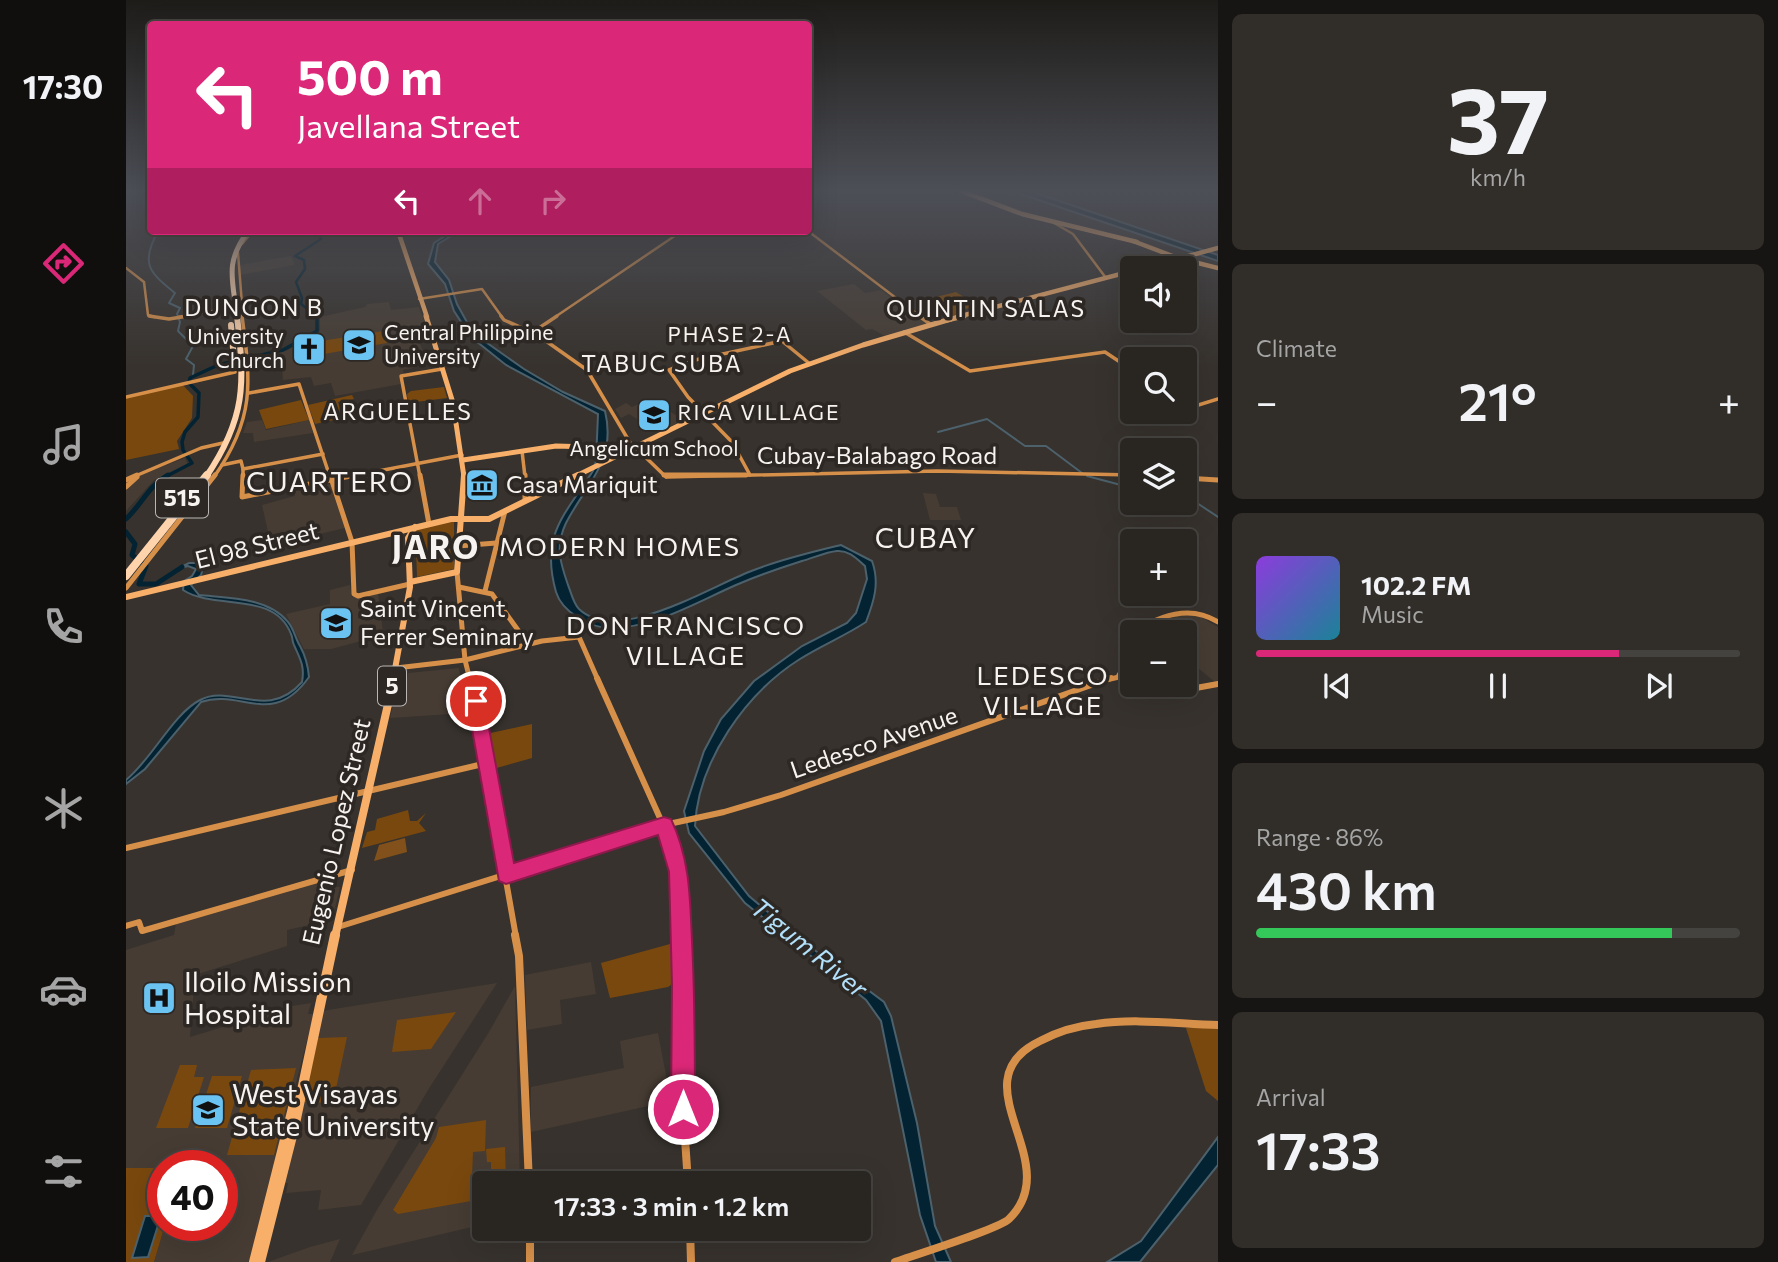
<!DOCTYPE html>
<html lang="en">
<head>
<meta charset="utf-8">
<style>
	body { margin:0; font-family:Commissioner,sans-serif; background:#312e2a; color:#f1f3f6; height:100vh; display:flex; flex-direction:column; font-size:26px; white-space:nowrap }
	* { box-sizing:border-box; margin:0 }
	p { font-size:23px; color:#a5a5a5 }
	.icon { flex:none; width:38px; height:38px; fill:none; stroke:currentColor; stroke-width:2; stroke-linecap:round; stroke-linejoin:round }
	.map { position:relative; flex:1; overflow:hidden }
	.drawer { display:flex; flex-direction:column; gap:14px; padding:14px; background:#171513; width:560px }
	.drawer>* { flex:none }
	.banner { position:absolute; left:21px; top:21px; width:665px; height:214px; border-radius:7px; box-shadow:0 7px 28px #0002,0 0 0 2px #454340; background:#db2777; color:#fff; overflow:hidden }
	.buttons { position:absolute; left:994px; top:256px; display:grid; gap:14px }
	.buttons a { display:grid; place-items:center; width:77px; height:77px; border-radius:7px; background:#292622; box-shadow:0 7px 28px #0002,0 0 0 2px #454340; font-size:35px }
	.speed { position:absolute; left:21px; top:1150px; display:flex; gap:14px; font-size:35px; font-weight:700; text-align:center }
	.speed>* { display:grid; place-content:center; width:91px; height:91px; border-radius:50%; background:#292622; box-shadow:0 7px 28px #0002,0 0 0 2px #454340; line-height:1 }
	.speed .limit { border:10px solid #d22; background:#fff; color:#111 }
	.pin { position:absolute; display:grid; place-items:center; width:60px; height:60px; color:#fff; margin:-30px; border:4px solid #fff; border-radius:50%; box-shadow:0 2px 7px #0007 }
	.me { position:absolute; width:77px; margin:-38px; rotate:0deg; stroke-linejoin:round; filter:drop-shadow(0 0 5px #0008) }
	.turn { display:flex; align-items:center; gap:24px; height:147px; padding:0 35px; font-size:32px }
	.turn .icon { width:91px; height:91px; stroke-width:2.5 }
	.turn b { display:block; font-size:49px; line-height:60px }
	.lanes { display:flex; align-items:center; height:66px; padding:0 35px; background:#0003; justify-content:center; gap:35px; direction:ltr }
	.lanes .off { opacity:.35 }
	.big { font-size:52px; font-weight:600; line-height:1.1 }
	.drawer .tile { flex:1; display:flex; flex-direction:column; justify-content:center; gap:10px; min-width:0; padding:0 24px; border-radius:10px; background:#312e2a }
	.drawer .dial { align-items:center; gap:0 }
	.dial b { font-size:91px; line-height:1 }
	.song { display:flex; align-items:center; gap:21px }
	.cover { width:84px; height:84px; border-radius:10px; background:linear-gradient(135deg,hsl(270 70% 55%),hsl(190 70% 35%)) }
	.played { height:7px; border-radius:4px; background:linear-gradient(90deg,#db2777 75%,#454340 75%) }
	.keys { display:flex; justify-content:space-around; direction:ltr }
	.heat { display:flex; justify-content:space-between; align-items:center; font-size:38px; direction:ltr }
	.charge { height:10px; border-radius:5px; background:linear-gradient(90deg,#34c759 86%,#454340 0) }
	.trip { position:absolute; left:346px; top:1171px; width:399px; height:70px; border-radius:7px; background:#292622; box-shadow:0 7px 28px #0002,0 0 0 2px #454340; font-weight:600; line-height:70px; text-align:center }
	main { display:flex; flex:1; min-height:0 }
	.tab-bar { display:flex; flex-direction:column; width:126px; justify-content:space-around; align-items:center; background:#100f0e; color:#a5a5a5 }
	.tab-bar .icon { width:49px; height:49px }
	.tab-bar .current { color:#db2777 }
	.tab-bar b { font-size:32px; color:#f1f3f6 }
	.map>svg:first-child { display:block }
</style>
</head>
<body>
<main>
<nav class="tab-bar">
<b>17:30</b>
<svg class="icon current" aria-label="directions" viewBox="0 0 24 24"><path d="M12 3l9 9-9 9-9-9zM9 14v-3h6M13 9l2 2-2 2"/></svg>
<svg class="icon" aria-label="music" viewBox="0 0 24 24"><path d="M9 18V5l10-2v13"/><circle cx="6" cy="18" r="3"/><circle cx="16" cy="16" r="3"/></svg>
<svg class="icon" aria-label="phone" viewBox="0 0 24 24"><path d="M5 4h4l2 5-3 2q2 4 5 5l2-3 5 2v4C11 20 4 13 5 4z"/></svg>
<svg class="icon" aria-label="climate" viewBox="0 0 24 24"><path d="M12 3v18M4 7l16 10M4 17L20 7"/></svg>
<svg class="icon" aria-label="car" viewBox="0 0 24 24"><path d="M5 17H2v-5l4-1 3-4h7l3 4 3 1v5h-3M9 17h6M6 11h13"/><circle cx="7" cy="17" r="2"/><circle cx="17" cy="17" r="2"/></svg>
<svg class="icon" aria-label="filters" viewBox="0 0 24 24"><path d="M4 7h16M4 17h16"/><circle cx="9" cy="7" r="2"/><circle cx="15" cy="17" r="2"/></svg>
</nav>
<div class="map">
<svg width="1092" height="1262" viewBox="0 0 1092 1262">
	<rect width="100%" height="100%" fill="#37322d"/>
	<g fill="#463c33">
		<path d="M165,256L169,265L114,275V265Z"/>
		<path d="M728,284L739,293L755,290L800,324L759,336L746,329L740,330L691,291Z"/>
		<path d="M263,302L265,310L293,307L304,337L292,339L303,365L277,370L278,374L273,375L275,384L209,396L205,383L188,386L185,377L157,380L156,368L143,370L141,364L145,363L143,354L162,350L191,334L194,330V317L239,307L241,304Z"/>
		<path d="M523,399L558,420L532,432L503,414L495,418L489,409L500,403L506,407Z"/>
		<path d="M136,420L140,430L183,420L187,433L128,442L127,433H117L121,422Z"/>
		<path d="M59,458L62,465L28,480L0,511V480Z"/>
		<path d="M199,483L200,485L206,484L219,528L181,537L180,533L147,539L143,536L136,505L169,496L166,489Z"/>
		<path d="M797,493L810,494L814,507H831L835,520H804Z"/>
		<path d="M224,585L226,597L252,592L257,632H274L272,639L235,641L205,649H178L160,614L204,604V590Z"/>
		<path d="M1055,614H1070L1092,627V681L1089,682L1059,657V632H1028L1024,629Z"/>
		<path d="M333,668L340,713L264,718L270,690L279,691L282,673Z"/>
		<path d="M203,879L202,887H214L206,920L161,930V946L69,975L64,1037L166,1006L185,1003L182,1014H188L123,1262H28L39,1225H96V1166H37V1184H24L28,1168H0V950L48,935L50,923Z"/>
		<path d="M465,962L470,994L434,1000L436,1024L401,1030L399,975Z"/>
		<path d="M371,983L302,1090L235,1205L192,1210L195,1190L160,1193L162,1183H158L196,1011Z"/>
		<path d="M389,986L394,1183H359V1224L226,1255L252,1208L363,1032Z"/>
		<path d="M532,1033L545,1101L405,1132V1087L498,1068L494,1041Z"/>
		<path d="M214,1239L204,1262H142L184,1247Z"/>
	</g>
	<g fill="#79480e">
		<path d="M830,292L852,306L835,310L839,314L824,317L797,300Z"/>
		<path d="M257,331L261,343L198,354L195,341Z"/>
		<path d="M56,384L67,396L66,418L51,441L53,449L0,460V398Z"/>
		<path d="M318,387L321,398L282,403L281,394L285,391Z"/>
		<path d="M226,395L228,399L212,402L217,418L189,424L182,405Z"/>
		<path d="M175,400L183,420L140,429L133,410Z"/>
		<path d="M328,520V569L291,577L290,547L286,543L289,540L290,530Z"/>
		<path d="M406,724V758L367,769L360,734Z"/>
		<path d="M282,810L284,821H291L300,813L293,823L300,831L236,848L241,832L249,830L251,819Z"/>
		<path d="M555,941L557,976L542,987L484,998L475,963Z"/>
		<path d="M330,1012L305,1049L266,1052L271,1020Z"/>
		<path d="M1060,1028H1092V1101L1080,1091Z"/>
		<path d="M221,1037L207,1103L177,1102L192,1038Z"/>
		<path d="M54,1065H71L68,1077H78L62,1128H30Z"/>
		<path d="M170,1068L148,1155H101L125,1070Z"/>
		<path d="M86,1076H116L101,1128H69Z"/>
		<path d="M360,1120L359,1151L347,1152L345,1201L272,1214L267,1210L310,1138L313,1127Z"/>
		<path d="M379,1147L380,1183H365V1162H361L360,1149Z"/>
		<path d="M0,1168H28L24,1184H37V1225H39L28,1262H0Z"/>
	</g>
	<path fill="#82501a" d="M279,838L281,852L248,861L253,845Z"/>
	<g fill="#032333" stroke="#4c616c" stroke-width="2">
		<path d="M886,191H904L1092,255V261Z"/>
		<path d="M327,231H333L312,244L309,262L323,280L331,304L347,333L398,369L437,392L479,411C491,461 460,484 440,523C429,546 434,562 442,585C445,592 447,603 453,609C492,646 586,585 628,570C656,559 686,552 715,545L746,561C754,583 748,601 740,622C719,636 696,645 674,659C620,693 572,761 569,826L623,896L675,940L758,1002L765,1016L791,1123L809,1226L825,1262H810L794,1215L755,1021L740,1000L619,903L563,833L558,811L578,751L595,719L628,681L676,646L721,623L730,613L741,579L739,566C731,559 723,550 711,551C700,552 687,558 676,561C654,568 631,576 610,585C571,602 528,628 485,628C464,628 436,612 430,592C414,535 438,516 467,471L470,461L472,414L380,365L345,337L328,311L319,284L302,264L308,243Z"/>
		<path d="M63,563H75L78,565L75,575L65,585L73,595C101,598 142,597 162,622C168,629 169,638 174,646C180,657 182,665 183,677C146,729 115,688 75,702L19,769L0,784V780C26,759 47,714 74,700C105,683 141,722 176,682C179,666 174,659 168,645C166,642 167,638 165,634C148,590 89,611 57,590L58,581L66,576L70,569L62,566L51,569Z"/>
		<path d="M1092,1137V1165L1014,1262H981L1015,1241Z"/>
		<path d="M19,1216H35L22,1257L6,1258Z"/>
	</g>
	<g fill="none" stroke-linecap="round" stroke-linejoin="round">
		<g stroke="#4c616c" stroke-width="2">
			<path d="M32,231C14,264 23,272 49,293L43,303L54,308L51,314L54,322L52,331L67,346L60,359L68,365L67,375"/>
			<path d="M812,432L861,419L899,446H920L956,473"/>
			<path d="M961,476L1006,488"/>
			<path d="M1059,499L1068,501L1092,517"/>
			<path d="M1031,502H1047"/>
		</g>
		<path stroke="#032333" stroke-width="2.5" d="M192,317L175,304L176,298L170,282L179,269L178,260L169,256L195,239L192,231"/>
		<path stroke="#032333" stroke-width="3.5" d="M39,477L66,463L57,450L56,442L59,432L72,417L73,393L63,383L64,378L92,365L157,350L191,331V316"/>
		<g stroke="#032333" stroke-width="5">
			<path d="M0,519C17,503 22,486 42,475"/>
			<path d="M0,532L9,544L6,555L20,566L13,584H30L56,567"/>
		</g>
		<g stroke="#d7904a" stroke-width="2.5">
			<path d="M928,223L947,234L980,278"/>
			<path d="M682,231L795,317"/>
			<path d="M116,244L127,231"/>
			<path d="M112,253L117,317"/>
			<path d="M0,268L18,282L22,315L28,317"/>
			<path d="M293,299L356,289L376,317"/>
			<path d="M52,317L104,308"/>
			<path d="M429,317L556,231"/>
		</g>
		<g stroke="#d7904a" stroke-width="3.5">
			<path d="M23,316L43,319L62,316"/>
			<path d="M375,316L378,320L410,334L461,370L506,446"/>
			<path d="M793,316L804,324"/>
			<path d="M407,332L431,316"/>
			<path d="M778,332L844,371L979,352L1006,370"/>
			<path d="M123,393L173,384L204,477"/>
			<path d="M0,397L109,372"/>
			<path d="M1059,403L1066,407L1092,399"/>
			<path d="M509,447L540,477"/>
			<path d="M396,451L399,477"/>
			<path d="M96,465L115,461L117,469L197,454"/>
			<path d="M624,475L606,442L562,397L543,370L569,360L656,341L684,364"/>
			<path d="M7,477L75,448L97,443"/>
			<path d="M88,477C129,419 125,383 116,316"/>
			<path d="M117,477V469"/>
			<path d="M221,477L336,455"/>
			<path d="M294,477L275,376L316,369"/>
			<path d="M541,477L811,471L1006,475"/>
		</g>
		<g stroke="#d7904a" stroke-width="5">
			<path d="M117,475L116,497L230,475"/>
			<path d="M204,475L226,542L228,594L232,596L284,584"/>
			<path d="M294,475L303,524"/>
			<path d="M399,475V499"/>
			<path d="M538,475H620"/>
			<path d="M1059,478L1092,480"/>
			<path d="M0,480L11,475"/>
			<path d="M0,487L11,477"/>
			<path d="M332,546L370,543"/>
			<path d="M331,572L339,660L344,680"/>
			<path d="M333,587L366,594L402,644"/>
			<path d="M0,588L89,475"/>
			<path d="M359,591L379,511"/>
			<path d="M1008,632C1034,615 1064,604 1092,622"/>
			<path d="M1003,661L1006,633"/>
			<path d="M270,668L339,660L416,641L453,637L472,680"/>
			<path d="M993,675L1003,661L1006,665"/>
			<path d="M980,680L1006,674"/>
		</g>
		<g stroke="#d7904a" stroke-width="6">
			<path d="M344,678L390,937"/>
			<path d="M471,678L547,847L553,872L555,937"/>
			<path d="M1054,684L1070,688L1092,684"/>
			<path d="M0,848L361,763"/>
			<path d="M0,926L13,922L16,931L226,870"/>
			<path d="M212,927L538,825L598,812L655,795L985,678"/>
		</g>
		<g stroke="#d7904a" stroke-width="8">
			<path d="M389,935L393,956L403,1183"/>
			<path d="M555,935L557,1109L562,1183"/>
			<path d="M404,1228V1262"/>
			<path d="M564,1228L565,1262"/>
			<path d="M769,1262C788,1255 873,1229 883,1219C942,1162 829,1082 914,1041C931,1032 950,1026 970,1024C1010,1018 1052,1024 1092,1025"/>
		</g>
		<g stroke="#f8af69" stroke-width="4.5">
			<path d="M835,191L896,214L1011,242"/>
			<path d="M272,231L301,317"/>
			<path d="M1018,268L1092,248"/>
			<path d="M831,317L1006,271"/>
		</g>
		<g stroke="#f8af69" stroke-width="5">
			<path d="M300,316L327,403L338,477"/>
			<path d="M821,320L838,316"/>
			<path d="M337,460L430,446L499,448"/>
			<path d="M448,477L664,371L737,345L825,319"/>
		</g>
		<g stroke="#f8af69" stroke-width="6">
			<path d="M284,582L331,572L338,475"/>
			<path d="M0,597L325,519H363L452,475"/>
			<path d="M267,680L284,587L282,538L289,527"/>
		</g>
		<path stroke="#f8af69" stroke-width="8" d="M209,937L268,678"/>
		<g stroke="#f8af69" stroke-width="10">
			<path d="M128,1262L168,1104"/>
			<path d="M134,1262L168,1128L209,935"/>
		</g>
		<path stroke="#ffd3ac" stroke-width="5" d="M111,317C107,279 98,264 122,231"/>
		<g stroke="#ffd3ac" stroke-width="6">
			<path d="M105,325L108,360"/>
			<path d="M80,477C120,418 119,384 111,316"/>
		</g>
		<path stroke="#ffd3ac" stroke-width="8" d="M0,576L81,475"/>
		<path stroke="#f8af69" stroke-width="4.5" d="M1007,241L1052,258L1092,268"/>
	</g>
	<linearGradient id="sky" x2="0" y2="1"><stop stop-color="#1e1c19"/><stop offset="0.52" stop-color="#4d4f57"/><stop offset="1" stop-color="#4d4f57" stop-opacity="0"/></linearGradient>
	<rect width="1092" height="367" fill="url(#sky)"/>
	<path fill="#db2777" stroke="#8e194d" stroke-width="2" d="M350,695L356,697L358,701L388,863L538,817L545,819C564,859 564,897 566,941C569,997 569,1053 569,1109L566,1117L557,1121L548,1117L545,1109L546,985L543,872L532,835L380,884L373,881L341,701L344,697Z"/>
	<defs>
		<g id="university-square" transform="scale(1.75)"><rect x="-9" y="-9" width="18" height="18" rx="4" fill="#6bc3f2" stroke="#2d2824"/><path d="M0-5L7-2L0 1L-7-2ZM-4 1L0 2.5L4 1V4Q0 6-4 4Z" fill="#111"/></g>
		<g id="church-square" transform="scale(1.75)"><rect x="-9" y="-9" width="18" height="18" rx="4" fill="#6bc3f2" stroke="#2d2824"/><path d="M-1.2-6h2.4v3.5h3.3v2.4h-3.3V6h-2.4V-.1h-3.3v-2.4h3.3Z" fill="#111"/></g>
		<g id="school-square" transform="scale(1.75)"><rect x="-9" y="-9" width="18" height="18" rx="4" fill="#6bc3f2" stroke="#2d2824"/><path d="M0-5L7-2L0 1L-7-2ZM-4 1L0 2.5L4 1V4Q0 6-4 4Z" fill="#111"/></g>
		<g id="museum-square" transform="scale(1.75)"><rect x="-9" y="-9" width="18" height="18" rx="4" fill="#6bc3f2" stroke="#2d2824"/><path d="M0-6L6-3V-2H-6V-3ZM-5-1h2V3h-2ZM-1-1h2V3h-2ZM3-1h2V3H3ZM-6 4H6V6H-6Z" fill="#111"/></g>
		<g id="hospital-square" transform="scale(1.75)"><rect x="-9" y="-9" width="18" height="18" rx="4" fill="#6bc3f2" stroke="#2d2824"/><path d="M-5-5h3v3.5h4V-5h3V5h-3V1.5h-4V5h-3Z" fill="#111"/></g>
	</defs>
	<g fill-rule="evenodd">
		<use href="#university-square" x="233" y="345"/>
		<use href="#church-square" x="183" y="349"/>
		<use href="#school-square" x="528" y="415"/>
		<use href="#museum-square" x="356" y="485"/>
		<use href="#university-square" x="210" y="623"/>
		<use href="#hospital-square" x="33" y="998"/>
		<use href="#university-square" x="82" y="1110"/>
	</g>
	<g text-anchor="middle" stroke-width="7" stroke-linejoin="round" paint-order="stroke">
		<g font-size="21" fill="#f7f3f0" stroke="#2d2824" text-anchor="start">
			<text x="258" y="340">Central Philippine<tspan x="258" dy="24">University</tspan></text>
			<text x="158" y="344" text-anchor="end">University<tspan x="158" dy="24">Church</tspan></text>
			<text x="528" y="456" text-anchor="middle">Angelicum School</text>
		</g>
		<g font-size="21" letter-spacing="2" fill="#f7f3f0" stroke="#2d2824">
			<text x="604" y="342">PHASE 2-A</text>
			<text x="633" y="420">RICA VILLAGE</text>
		</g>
		<g font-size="23" letter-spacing="2" fill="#f7f3f0" stroke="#2d2824">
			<text x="128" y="316">DUNGON B</text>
			<text x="860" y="317">QUINTIN SALAS</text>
			<text x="536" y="372">TABUC SUBA</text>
			<text x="272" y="420">ARGUELLES</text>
		</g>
		<g fill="#2d2824" stroke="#bab6b3" stroke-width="2">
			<rect x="30" y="478.5" width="52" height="39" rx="5"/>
			<rect x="252" y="666.5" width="28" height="39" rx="5"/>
		</g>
		<g font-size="23" font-weight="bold" fill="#f7f3f0">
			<text x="56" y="506">515</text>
			<text x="266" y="694">5</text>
		</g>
		<g font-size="24" fill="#f7f3f0" stroke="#2d2824">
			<text x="751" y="464">Cubay-Balabago Road</text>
			<text transform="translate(131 546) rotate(-14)" y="8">El 98 Street</text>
			<text transform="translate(748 743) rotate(-19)" y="8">Ledesco Avenue</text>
			<text transform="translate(211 832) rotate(-77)" y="8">Eugenio Lopez Street</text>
		</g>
		<g font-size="24" fill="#f7f3f0" stroke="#2d2824" text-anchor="start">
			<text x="380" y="493">Casa Mariquit</text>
			<text x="234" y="617">Saint Vincent<tspan x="234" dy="28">Ferrer Seminary</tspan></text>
		</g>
		<g font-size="26" letter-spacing="2" fill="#f7f3f0" stroke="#2d2824">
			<text x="494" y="556">MODERN HOMES</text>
			<text x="560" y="635">DON FRANCISCO<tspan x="560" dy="30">VILLAGE</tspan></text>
			<text x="917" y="685">LEDESCO<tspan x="917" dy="30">VILLAGE</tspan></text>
		</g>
		<g font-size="26" font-style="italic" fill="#b3e0fa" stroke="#2d2824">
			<text transform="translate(683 948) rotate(39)" y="9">Tigum River</text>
		</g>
		<g font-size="28" letter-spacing="2" fill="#f7f3f0" stroke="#2d2824">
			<text x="204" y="492">CUARTERO</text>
			<text x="800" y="548">CUBAY</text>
		</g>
		<g font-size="28" fill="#f7f3f0" stroke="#2d2824" text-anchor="start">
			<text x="58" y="992">Iloilo Mission<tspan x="58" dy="32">Hospital</tspan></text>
			<text x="106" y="1104">West Visayas<tspan x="106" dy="32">State University</tspan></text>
		</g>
		<g font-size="32" font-weight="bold" letter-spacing="2" fill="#f7f3f0" stroke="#2d2824">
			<text x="310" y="559">JARO</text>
		</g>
	</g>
</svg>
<div class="buttons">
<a><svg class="icon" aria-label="sound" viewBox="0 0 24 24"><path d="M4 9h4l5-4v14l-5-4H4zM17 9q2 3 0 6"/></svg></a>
<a><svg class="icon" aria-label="search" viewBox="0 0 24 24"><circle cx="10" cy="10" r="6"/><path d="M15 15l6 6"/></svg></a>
<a><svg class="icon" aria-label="layers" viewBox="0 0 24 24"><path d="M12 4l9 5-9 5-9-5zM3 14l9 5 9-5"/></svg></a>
<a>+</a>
<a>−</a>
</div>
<div class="speed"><div class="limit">40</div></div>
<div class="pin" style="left:350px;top:701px;background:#d93025"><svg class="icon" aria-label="arrive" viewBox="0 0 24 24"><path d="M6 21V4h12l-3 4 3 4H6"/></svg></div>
<svg class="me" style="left:557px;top:1109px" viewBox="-20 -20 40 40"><circle r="17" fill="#db2777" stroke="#fff" stroke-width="3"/><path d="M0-11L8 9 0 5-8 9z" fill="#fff"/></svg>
<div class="trip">17:33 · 3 min · 1.2 km</div>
<div class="banner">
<div class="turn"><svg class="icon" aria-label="left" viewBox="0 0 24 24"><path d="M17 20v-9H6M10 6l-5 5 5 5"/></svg><div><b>500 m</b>Javellana Street</div></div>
<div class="lanes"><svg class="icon" aria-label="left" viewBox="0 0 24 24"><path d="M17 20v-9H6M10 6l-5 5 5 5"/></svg><svg class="icon off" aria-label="ahead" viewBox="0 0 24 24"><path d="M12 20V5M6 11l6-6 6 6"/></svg><svg class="icon off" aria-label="right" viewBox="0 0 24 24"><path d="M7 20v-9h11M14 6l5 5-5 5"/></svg></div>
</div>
</div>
<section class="drawer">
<div class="tile dial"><b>37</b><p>km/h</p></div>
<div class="tile"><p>Climate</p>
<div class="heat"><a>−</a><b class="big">21°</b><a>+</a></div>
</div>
<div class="tile">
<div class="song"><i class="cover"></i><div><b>102.2 FM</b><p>Music</p></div></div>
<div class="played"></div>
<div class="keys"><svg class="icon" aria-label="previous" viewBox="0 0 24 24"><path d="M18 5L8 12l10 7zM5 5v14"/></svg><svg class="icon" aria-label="pause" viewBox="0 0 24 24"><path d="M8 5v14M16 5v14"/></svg><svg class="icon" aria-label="next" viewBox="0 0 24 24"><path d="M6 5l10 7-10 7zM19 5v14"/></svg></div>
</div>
<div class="tile"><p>Range · 86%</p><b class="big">430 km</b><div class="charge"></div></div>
<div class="tile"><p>Arrival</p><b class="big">17:33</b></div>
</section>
</main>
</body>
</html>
